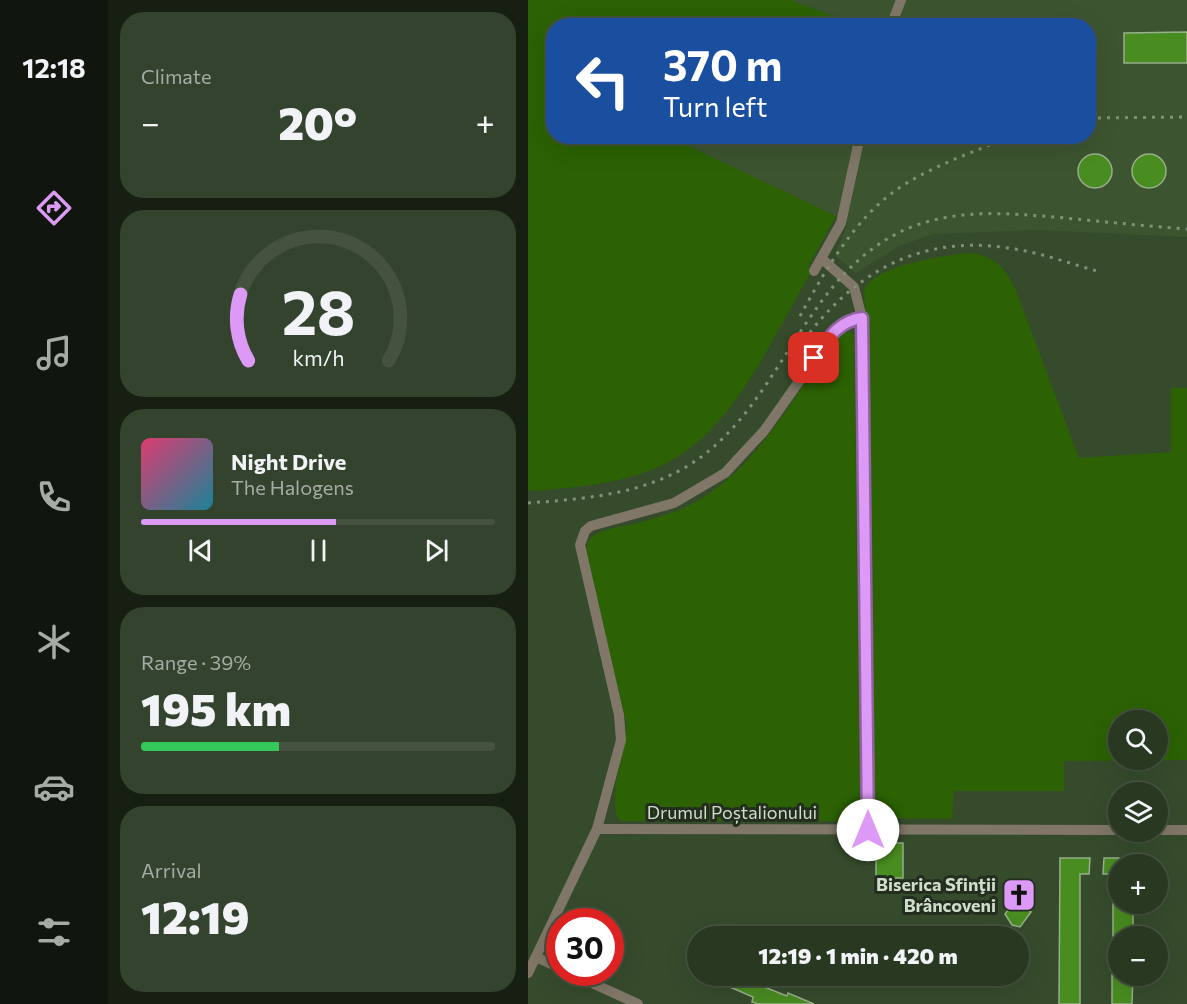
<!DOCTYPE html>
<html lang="en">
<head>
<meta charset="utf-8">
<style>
	body { margin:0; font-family:Commissioner,sans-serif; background:#34432e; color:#f1f3f6; height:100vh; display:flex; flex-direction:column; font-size:22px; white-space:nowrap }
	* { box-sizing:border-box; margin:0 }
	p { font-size:20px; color:#a5aca5 }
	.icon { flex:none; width:33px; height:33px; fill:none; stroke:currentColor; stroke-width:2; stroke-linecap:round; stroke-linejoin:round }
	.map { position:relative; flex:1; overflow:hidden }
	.side { display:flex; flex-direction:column; gap:12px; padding:12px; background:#161f12; width:420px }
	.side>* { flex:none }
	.guide { position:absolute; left:18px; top:18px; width:550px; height:126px; border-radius:24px; box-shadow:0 6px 24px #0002,0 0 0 2px #44523f; background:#1a4fa0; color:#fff; overflow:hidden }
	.fabs { position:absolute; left:580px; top:710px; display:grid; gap:12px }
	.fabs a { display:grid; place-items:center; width:60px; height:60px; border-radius:50%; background:#283821; box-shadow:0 6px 24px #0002,0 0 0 2px #44523f; font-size:30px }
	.speed { position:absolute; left:18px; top:908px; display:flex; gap:12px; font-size:30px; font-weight:700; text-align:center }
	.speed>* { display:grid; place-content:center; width:78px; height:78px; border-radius:50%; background:#283821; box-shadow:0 6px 24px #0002,0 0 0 2px #44523f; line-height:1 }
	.speed .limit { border:9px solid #d22; background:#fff; color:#111 }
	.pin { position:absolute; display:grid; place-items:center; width:51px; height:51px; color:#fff; margin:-26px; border-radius:12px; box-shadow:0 3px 9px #0006 }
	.me { position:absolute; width:66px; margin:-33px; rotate:0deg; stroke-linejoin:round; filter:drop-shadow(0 0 4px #0008) }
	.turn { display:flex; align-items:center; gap:21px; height:126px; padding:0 18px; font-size:27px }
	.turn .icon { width:78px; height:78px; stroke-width:2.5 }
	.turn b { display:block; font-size:42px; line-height:51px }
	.big { font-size:45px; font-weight:800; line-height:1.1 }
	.side .card { flex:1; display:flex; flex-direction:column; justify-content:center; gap:9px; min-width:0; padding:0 21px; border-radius:24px; background:#34432e }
	.side .dial { align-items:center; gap:0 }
	.dial svg { height:156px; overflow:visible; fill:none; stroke:#44523f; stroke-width:7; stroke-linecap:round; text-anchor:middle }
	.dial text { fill:#f1f3f6; stroke:none }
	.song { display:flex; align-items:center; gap:18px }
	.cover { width:72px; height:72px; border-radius:9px; background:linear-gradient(135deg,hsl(340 70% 55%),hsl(190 70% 35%)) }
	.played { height:6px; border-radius:3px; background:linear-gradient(90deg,#dc99f5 55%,#44523f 55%) }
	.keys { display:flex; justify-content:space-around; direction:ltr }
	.heat { display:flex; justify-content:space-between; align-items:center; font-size:33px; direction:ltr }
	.charge { height:9px; border-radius:4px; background:linear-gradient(90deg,#34c759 39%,#44523f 0) }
	.trip { position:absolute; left:159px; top:926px; width:342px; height:60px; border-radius:30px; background:#283821; box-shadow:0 6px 24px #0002,0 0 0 2px #44523f; font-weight:800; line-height:60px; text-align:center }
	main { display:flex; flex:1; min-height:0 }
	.dock { display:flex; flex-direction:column; width:108px; justify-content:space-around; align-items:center; background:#10160d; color:#a5aca5 }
	.dock .icon { width:42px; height:42px }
	.dock .on { color:#dc99f5 }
	.dock b { font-size:27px; color:#f1f3f6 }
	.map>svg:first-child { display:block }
</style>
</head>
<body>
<main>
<nav class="dock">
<b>12:18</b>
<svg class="icon on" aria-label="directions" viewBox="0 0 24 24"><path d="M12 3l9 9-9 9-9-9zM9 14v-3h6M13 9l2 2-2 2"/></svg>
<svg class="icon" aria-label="music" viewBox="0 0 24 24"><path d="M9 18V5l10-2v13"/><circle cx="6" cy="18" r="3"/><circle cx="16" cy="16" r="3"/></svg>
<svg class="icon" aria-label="phone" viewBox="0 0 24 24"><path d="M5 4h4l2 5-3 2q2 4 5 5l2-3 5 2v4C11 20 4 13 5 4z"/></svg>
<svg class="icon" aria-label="climate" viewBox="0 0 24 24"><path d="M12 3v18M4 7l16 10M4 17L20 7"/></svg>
<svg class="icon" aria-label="car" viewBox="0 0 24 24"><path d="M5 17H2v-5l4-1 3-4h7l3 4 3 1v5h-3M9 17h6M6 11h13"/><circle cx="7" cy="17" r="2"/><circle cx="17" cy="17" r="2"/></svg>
<svg class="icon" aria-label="filters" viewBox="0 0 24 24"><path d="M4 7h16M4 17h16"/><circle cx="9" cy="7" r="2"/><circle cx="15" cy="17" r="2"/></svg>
</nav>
<section class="side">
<div class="card"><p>Climate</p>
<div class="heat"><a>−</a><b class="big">20°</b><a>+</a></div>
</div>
<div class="card dial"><svg viewBox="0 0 100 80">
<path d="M14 69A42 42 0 1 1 86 69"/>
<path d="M14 69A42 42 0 0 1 10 35" stroke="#dc99f5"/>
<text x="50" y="56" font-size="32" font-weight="700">28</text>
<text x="50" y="72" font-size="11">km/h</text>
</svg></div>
<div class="card">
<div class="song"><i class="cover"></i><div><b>Night Drive</b><p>The Halogens</p></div></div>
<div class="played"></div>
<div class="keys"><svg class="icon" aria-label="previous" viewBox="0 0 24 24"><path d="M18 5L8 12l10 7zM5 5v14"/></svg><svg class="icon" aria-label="pause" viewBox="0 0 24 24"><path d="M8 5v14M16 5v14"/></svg><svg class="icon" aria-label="next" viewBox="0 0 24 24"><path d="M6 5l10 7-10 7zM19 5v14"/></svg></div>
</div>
<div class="card"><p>Range · 39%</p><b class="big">195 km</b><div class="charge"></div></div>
<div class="card"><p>Arrival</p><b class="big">12:19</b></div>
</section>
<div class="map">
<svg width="659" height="1004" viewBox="0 0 659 1004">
	<rect width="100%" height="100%" fill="#364b2c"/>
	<path fill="#3c5530" d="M262,0H659V237L511,230L405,234L371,246L328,273L307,255L320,223L142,137L561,136V26L329,25Z"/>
	<g fill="#2c6203" fill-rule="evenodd">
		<path d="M0,0H262L329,25L26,26V136L142,137L308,216L280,267L283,272C245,336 206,429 139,463C98,484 49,487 5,491L0,490Z"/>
		<path d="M443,253C468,257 476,267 487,288L551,458L643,452V388H659V760L536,761V791H426L424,819L352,818L346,794L345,556L340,342L336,290C346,265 418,255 443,253ZM591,720H630V759H591Z"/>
		<path d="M321,332L326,334L332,809L325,821H94L90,819C79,787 99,755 98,722L60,560C59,553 57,543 63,538C74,528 96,527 110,523C129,518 149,512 166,503C228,469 263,401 302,345L313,334Z"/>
	</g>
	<g fill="#498c20" stroke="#96af8c" stroke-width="1.5">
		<path d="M659,32V63H596V33Z"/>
		<circle cx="621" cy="171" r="17"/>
		<circle cx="567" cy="171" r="17"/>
		<rect x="348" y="843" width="27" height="35"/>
		<path d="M532,858H562L561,874H552V1004H531Z"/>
		<path d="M576,858H591V874H575Z"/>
		<path d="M483,883L499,884L498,906L503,912L492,927L484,925L477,914L483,906Z"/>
		<rect x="585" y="903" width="20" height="33"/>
		<path d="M206,975L259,996L260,993L286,1004H230L224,1002L225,997L202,987Z"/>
		<path d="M584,975H605L604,1004H584Z"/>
	</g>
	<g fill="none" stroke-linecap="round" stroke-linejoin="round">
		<g stroke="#817768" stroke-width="10">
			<path d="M363,26L373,0"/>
			<path d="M294,259L326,287L334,318L340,830"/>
			<path d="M286,271L313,223L332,136"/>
			<path d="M69,829L591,830"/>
			<path d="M630,830H659"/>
			<path d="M8,957L32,968"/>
			<path d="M40,972L110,1004"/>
			<path d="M0,973L69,829L93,740L91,715L52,545L57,531L63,526L146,503L197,473L236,431L308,329L317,322L334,318"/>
		</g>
		<g stroke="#809178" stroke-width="3" stroke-dasharray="3 6" stroke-linecap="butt">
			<path d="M561,118L659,117"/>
			<path d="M272,316C297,271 325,221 368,190C403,166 446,152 484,136"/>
			<path d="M271,347C322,275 389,234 480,248C512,252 542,264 573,272"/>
			<path d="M0,503C54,499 110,495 158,467C257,408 274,266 389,225C438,208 487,214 537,218C578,222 618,226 659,229"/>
		</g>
	</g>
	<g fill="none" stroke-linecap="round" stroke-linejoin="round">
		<g stroke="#8f639f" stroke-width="15">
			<path id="route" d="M286,358C299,340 310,321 334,318L340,830"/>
		</g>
		<use href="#route" stroke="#dc99f5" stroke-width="10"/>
	</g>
	<defs>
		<g id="church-square" transform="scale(1.725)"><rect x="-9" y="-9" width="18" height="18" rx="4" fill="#dc99f5" stroke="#242e20"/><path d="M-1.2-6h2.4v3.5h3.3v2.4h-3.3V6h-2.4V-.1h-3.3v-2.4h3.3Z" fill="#111"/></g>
	</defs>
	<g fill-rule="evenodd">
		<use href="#church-square" x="491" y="895"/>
	</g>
	<g text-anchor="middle" stroke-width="6" stroke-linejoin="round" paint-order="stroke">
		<g font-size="18" fill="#cfdcc9" stroke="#242e20">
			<text x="204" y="819">Drumul Poștalionului</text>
		</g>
		<g font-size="18" font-weight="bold" fill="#cfdcc9" stroke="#242e20" text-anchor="end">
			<text x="468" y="891">Biserica Sfinţii<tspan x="468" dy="21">Brâncoveni</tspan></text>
		</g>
	</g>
</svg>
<div class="fabs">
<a><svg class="icon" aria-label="search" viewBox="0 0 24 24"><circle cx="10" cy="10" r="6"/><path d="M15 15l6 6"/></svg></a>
<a><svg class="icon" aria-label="layers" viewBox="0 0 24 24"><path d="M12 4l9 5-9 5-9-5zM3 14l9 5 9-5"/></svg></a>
<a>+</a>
<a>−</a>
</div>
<div class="speed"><div class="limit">30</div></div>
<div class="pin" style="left:286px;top:358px;background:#d93025"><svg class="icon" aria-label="arrive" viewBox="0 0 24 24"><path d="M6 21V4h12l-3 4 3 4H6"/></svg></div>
<svg class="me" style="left:340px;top:830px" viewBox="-20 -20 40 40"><circle r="19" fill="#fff"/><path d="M0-13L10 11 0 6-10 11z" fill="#dc99f5"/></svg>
<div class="trip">12:19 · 1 min · 420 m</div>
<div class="guide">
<div class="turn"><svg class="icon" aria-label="left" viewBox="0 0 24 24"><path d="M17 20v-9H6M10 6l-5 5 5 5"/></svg><div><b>370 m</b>Turn left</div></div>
</div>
</div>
</main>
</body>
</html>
